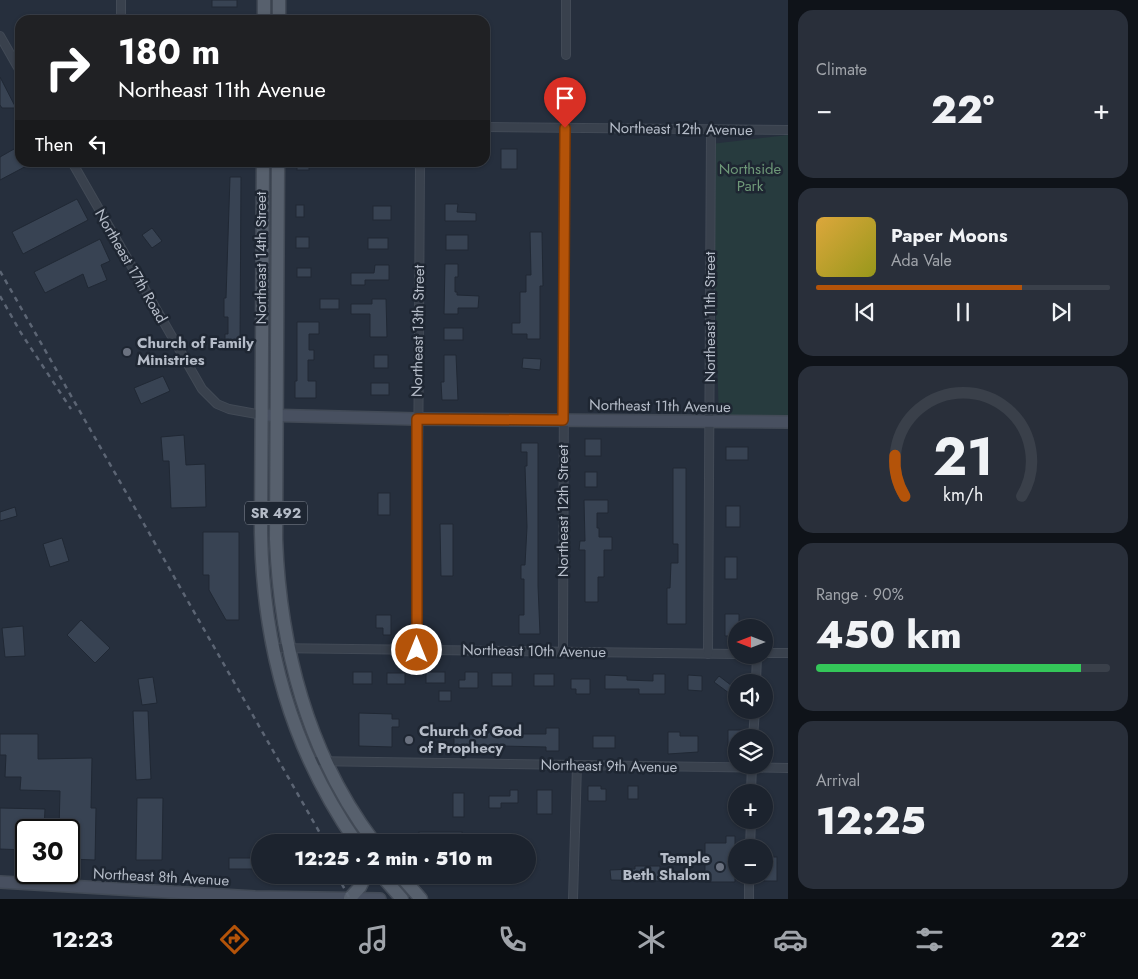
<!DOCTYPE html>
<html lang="en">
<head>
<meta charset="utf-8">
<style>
	body { margin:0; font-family:Jost,sans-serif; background:#292f3a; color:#f1f3f6; height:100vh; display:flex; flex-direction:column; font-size:19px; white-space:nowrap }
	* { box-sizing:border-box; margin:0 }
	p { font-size:16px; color:#a0a4aa }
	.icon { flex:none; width:28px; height:28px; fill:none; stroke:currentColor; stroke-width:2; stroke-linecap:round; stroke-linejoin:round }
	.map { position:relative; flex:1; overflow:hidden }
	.side { display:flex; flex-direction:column; gap:10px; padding:10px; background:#0f1319; width:350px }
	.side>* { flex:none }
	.hud { position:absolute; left:15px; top:15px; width:475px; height:152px; border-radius:15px; box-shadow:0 1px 4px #0004,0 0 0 1px #3a404a; background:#202124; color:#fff; overflow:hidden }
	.needle { width:32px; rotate:270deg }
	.fabs { position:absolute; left:728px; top:619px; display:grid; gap:10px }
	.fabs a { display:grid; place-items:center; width:45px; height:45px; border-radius:50%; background:#1c232e; box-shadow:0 1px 4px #0004,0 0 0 1px #3a404a; font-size:25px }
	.speed { position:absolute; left:15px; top:819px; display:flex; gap:10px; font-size:25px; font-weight:700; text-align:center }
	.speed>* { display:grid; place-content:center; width:65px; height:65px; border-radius:50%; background:#1c232e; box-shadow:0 1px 4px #0004,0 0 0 1px #3a404a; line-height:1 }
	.speed .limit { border:2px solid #111; border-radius:8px; background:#fff; color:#111 }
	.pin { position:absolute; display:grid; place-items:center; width:42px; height:42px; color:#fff; margin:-51px -21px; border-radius:50% 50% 50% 0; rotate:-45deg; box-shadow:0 0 5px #0007 }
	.pin .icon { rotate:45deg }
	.me { position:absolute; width:55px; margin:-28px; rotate:0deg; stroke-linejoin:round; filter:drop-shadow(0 0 4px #0008) }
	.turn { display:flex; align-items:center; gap:18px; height:105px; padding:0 20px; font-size:22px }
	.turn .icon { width:65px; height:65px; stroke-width:2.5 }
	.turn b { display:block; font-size:35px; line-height:42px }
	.then { display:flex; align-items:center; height:48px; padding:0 20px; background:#0003; gap:10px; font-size:19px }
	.big { font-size:38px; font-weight:800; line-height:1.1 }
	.side .widget { flex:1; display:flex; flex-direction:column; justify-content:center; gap:8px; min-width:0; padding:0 18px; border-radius:15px; background:#292f3a }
	.side .dial { align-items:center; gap:0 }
	.dial svg { height:130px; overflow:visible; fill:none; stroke:#3a404a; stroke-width:7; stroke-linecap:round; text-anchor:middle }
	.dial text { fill:#f1f3f6; stroke:none }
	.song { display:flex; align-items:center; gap:15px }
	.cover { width:60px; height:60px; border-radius:8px; background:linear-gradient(135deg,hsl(40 70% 55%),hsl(60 70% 35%)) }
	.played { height:5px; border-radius:2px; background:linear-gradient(90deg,#b45309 70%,#3a404a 70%) }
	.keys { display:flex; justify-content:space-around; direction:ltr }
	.heat { display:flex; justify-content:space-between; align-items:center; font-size:28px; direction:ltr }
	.charge { height:8px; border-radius:4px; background:linear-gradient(90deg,#34c759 90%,#3a404a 0) }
	.trip { position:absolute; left:251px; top:834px; width:285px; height:50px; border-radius:25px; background:#1c232e; box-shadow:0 1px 4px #0004,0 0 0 1px #3a404a; font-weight:800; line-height:50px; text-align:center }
	.menu { display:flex; height:80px; justify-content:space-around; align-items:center; background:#0b0e12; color:#a0a4aa }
	.menu .icon { width:35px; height:35px }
	.menu .on { color:#b45309 }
	.menu b { font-size:22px; color:#f1f3f6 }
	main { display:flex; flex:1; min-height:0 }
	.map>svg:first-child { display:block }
</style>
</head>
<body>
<main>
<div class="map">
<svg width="788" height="899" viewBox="0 0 788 899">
	<rect width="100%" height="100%" fill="#262f3d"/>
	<path fill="#273b3e" d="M788,135V422H719L711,144Z"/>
	<g fill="#384353" stroke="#202834">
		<rect x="212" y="0" width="25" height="7"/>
		<path d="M0,77L16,108H2L0,105Z"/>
		<path d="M14,149L20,162H34L0,180V157Z"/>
		<rect x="501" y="149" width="16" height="20"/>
		<rect x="297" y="162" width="12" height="8"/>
		<path d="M230,177H241L240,346H225V334H228V317H224V298H226Z"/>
		<path d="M77,199L88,220L23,254L12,232Z"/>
		<path d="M445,204H458L457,212L476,213V221H445Z"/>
		<rect x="296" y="205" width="8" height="12"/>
		<rect x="373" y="206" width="18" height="14"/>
		<path d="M152,228L162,241L152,248L142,235Z"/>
		<path d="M530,232H542L543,286H540V339H527V334H512V323H520V292H526V275H531Z"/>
		<rect x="446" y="235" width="22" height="15"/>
		<rect x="296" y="237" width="13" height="11"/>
		<rect x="368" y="238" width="20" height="11"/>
		<path d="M100,239L110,261L101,265L107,280L88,288L83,274L45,293L34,272Z"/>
		<path d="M445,264H458V277H455V292H457V295L479,296L478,308H458V314H444Z"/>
		<path d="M375,265H389V280H365V285H351V273H374Z"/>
		<rect x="297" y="268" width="14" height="9"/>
		<rect x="320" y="299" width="19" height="10"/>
		<path d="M372,299H386L387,337H370V314H351V304H372Z"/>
		<path d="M297,322H319V334H309V350H314V360H308V381H316V398H295V381H297Z"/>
		<rect x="444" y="328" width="19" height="12"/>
		<rect x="374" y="355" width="14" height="13"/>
		<path d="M444,355H456L458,400H442L441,382H444Z"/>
		<path d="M523,358L541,359L540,370L522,368Z"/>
		<path d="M163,376L170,391L141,404L134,388Z"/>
		<rect x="371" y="383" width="18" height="12"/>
		<path d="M184,435L186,465L205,464L206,507L171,508L169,461H163L161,437Z"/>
		<rect x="585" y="439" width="16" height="17"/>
		<path d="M521,443H538V586L540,634H519V615H524V579H521V565H525L527,527L525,466H527V452H521Z"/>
		<rect x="726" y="447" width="22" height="13"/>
		<path d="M673,468H686V624H667V588H670L671,563H678V544H673Z"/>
		<rect x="585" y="472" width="12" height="15"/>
		<rect x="378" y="493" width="12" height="22"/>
		<path d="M584,500H608V513H597V528H599V537H612V550H604V577H598V602H585V550H579L580,541H585Z"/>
		<rect x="726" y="506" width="14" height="21"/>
		<path d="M15,507L17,516L0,521V512Z"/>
		<path d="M440,524H453V576H441Z"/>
		<path d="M203,532H239V620H226L209,590V575H203Z"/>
		<path d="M62,538L69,561L50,567L43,544Z"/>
		<rect x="725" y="557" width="12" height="22"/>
		<path d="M725,614H739V628H736V636H725Z"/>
		<path d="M376,615H391V635H383V628H376Z"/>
		<path d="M81,620L110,648L95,663L67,635Z"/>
		<path d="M23,626L25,656L5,657L2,628Z"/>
		<rect x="353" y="672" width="19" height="12"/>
		<rect x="426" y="672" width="19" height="11"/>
		<path d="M465,672H478V688H459V680H465Z"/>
		<rect x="387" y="673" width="18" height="11"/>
		<rect x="492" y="673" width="20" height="13"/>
		<rect x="534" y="674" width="20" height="12"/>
		<path d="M653,674H665V694H639V689H605V675L627,676V680L653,681Z"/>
		<path d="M688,675L702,676V691L688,690Z"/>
		<path d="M719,676L736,689V693L733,696L714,682Z"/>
		<path d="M153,677L157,703L142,705L138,679Z"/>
		<path d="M571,679H590V694H576V689H571Z"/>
		<rect x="439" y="691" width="12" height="10"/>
		<path d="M133,711H148L151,779L136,780Z"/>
		<path d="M359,713L392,714V719H399V727H392V747L359,746Z"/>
		<path d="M546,728H559V751H546V747L454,745V734H488V732H511V734H546Z"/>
		<path d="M728,730H743V738H736V747H728Z"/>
		<path d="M668,732H680V736H698V752L668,754Z"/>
		<path d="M0,734H38V759L92,758L91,808H96L95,860L69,859V830H59L60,791L20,790L21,777H5L6,755H0Z"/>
		<rect x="593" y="736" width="22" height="12"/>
		<path d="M588,786H601V789H606V801H588Z"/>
		<rect x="628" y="786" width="10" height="13"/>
		<path d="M510,790H518V803H501V808H489V796H510Z"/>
		<rect x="537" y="790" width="15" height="24"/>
		<rect x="453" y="793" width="11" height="24"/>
		<path d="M137,798H163L162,860H136Z"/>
		<path d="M0,808L45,809L44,830H26V850L0,849Z"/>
		<rect x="419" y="832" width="43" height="10"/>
		<path d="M726,836H735V882H705V843H726Z"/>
		<rect x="764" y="857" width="13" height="24"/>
		<rect x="229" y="858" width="28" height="11"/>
		<path d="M635,866H660V881L611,880L610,870L635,869Z"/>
	</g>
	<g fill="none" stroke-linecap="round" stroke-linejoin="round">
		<g stroke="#424a56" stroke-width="10">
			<g id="street">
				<path d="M121,0V20"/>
				<path d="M0,36L20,71"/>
				<path d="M566,55V0"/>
				<path d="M485,127L788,130"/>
				<path d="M72,162L202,389L217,404L229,409L262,415"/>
				<path d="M272,648L736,654"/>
				<path d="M417,650L420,162"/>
				<path d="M563,651L565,101"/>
				<path d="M764,653H788"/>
				<path d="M708,654L711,130"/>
				<path d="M756,682L757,655"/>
				<path d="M753,738L755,710"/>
				<path d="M310,761L788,768"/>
				<path d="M751,792L752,765"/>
				<path d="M750,848L751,820"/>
				<path d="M573,899L577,765"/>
				<path d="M749,899V875"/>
			</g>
		</g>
		<g stroke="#424a56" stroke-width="14">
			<g id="secondary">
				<path d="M262,415L417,419L788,422"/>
				<path d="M0,882L255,897L380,899"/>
			</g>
		</g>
		<g stroke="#424a56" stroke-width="15">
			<g id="primary">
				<path d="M264,20V0"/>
				<path d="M279,20V0"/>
				<path d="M263,162L261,533C263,647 291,748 356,842"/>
				<path d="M278,162L276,539C280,647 308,755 374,842"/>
				<path d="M381,875L402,899"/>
				<path d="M400,875L421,899"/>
				<path d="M350,898L360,887L366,875"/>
			</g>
		</g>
		<use href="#street" stroke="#39414d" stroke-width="8"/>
		<use href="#secondary" stroke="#485060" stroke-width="11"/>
		<use href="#primary" stroke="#57606d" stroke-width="12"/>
		<g stroke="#5c6574" stroke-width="2.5" stroke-dasharray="5 5" stroke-linecap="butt">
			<path d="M0,271L325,842"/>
			<path d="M0,296L21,333L71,409"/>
			<path d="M337,875L350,899"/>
		</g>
	</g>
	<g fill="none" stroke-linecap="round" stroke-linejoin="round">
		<g stroke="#753606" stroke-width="12">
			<path id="route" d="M417,650V419L563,420L565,128"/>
		</g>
		<use href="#route" stroke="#b45309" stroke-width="9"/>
	</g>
	<g fill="#6b7280" stroke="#1e2632" stroke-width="2">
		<circle cx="127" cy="352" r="5"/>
		<circle cx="409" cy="740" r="5"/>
		<circle cx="720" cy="867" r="5"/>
	</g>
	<g text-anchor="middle" stroke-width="5" stroke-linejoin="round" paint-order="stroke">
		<rect fill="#1e2632" stroke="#888f9b" stroke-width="1" x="245" y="501.5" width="62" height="23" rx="4"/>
		<g font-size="14" font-weight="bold" fill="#b5bcc8">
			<text x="276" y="518">SR 492</text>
		</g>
		<g font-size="15" fill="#b5bcc8" stroke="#1e2632">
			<text transform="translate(681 129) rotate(1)" y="5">Northeast 12th Avenue</text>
			<text transform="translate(261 258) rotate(-90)" y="5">Northeast 14th Street</text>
			<text transform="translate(131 266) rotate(60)" y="5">Northeast 17th Road</text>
			<text transform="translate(710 317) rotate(-90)" y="5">Northeast 11th Street</text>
			<text transform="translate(418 331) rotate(-89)" y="5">Northeast 13th Street</text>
			<text transform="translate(660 406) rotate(1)" y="5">Northeast 11th Avenue</text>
			<text transform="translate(563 511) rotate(-90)" y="5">Northeast 12th Street</text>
			<text transform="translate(534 651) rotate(1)" y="5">Northeast 10th Avenue</text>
			<text transform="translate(609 766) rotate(1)" y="5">Northeast 9th Avenue</text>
			<text transform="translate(161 877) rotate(3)" y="5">Northeast 8th Avenue</text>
		</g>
		<g font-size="15" fill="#6e9878" stroke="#1e2632">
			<text x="750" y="174">Northside<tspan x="750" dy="17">Park</tspan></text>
		</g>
		<g font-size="15" font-weight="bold" fill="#b5bcc8" stroke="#1e2632" text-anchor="start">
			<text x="137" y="348">Church of Family<tspan x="137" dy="17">Ministries</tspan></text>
			<text x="419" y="736">Church of God<tspan x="419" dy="17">of Prophecy</tspan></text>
			<text x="710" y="863" text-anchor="end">Temple<tspan x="710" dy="17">Beth Shalom</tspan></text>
		</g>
	</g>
</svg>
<div class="fabs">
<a><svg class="needle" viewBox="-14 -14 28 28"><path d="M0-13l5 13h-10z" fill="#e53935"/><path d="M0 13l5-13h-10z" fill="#a0a4aa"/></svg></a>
<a><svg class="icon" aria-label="sound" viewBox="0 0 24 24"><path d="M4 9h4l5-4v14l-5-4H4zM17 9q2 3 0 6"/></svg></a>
<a><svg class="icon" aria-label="layers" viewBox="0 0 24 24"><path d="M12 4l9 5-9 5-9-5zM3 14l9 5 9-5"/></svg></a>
<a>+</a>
<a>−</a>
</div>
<div class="speed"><div class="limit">30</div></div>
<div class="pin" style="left:565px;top:128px;background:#d93025"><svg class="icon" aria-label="arrive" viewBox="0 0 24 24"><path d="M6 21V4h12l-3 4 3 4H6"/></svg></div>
<svg class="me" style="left:417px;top:650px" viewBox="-20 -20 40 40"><circle r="17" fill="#b45309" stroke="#fff" stroke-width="3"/><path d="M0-11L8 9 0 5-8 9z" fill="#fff"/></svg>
<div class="trip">12:25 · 2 min · 510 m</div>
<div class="hud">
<div class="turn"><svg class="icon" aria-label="right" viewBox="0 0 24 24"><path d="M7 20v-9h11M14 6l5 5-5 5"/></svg><div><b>180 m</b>Northeast 11th Avenue</div></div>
<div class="then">Then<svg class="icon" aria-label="left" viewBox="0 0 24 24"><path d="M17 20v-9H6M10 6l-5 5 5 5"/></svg></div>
</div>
</div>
<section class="side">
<div class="widget"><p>Climate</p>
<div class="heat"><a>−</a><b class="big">22°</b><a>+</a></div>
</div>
<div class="widget">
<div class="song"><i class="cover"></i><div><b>Paper Moons</b><p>Ada Vale</p></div></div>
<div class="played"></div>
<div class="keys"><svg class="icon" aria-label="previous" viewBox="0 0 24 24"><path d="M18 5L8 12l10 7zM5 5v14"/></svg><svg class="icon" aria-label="pause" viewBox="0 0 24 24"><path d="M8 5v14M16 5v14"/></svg><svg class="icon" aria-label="next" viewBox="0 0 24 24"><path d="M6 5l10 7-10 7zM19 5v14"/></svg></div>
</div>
<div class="widget dial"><svg viewBox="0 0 100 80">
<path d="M14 69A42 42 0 1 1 86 69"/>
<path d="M14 69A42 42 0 0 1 8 44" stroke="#b45309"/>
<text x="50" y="56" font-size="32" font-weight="700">21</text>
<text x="50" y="72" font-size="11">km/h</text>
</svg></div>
<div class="widget"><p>Range · 90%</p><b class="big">450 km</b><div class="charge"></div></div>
<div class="widget"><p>Arrival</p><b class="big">12:25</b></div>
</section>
</main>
<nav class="menu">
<b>12:23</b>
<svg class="icon on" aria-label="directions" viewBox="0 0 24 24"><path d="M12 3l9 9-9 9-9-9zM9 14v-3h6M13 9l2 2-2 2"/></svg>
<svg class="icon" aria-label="music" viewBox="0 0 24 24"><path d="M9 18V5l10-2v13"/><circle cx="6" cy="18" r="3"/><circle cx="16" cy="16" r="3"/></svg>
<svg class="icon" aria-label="phone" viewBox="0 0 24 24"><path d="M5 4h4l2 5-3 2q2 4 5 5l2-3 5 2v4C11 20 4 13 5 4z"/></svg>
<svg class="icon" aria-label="climate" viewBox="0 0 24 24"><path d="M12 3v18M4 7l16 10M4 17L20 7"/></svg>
<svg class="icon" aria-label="car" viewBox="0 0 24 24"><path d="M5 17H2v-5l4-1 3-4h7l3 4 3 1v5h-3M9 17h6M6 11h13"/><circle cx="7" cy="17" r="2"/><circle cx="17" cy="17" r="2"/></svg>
<svg class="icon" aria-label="filters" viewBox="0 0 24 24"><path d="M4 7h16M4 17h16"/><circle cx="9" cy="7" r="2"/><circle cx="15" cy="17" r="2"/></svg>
<b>22°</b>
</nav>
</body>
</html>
